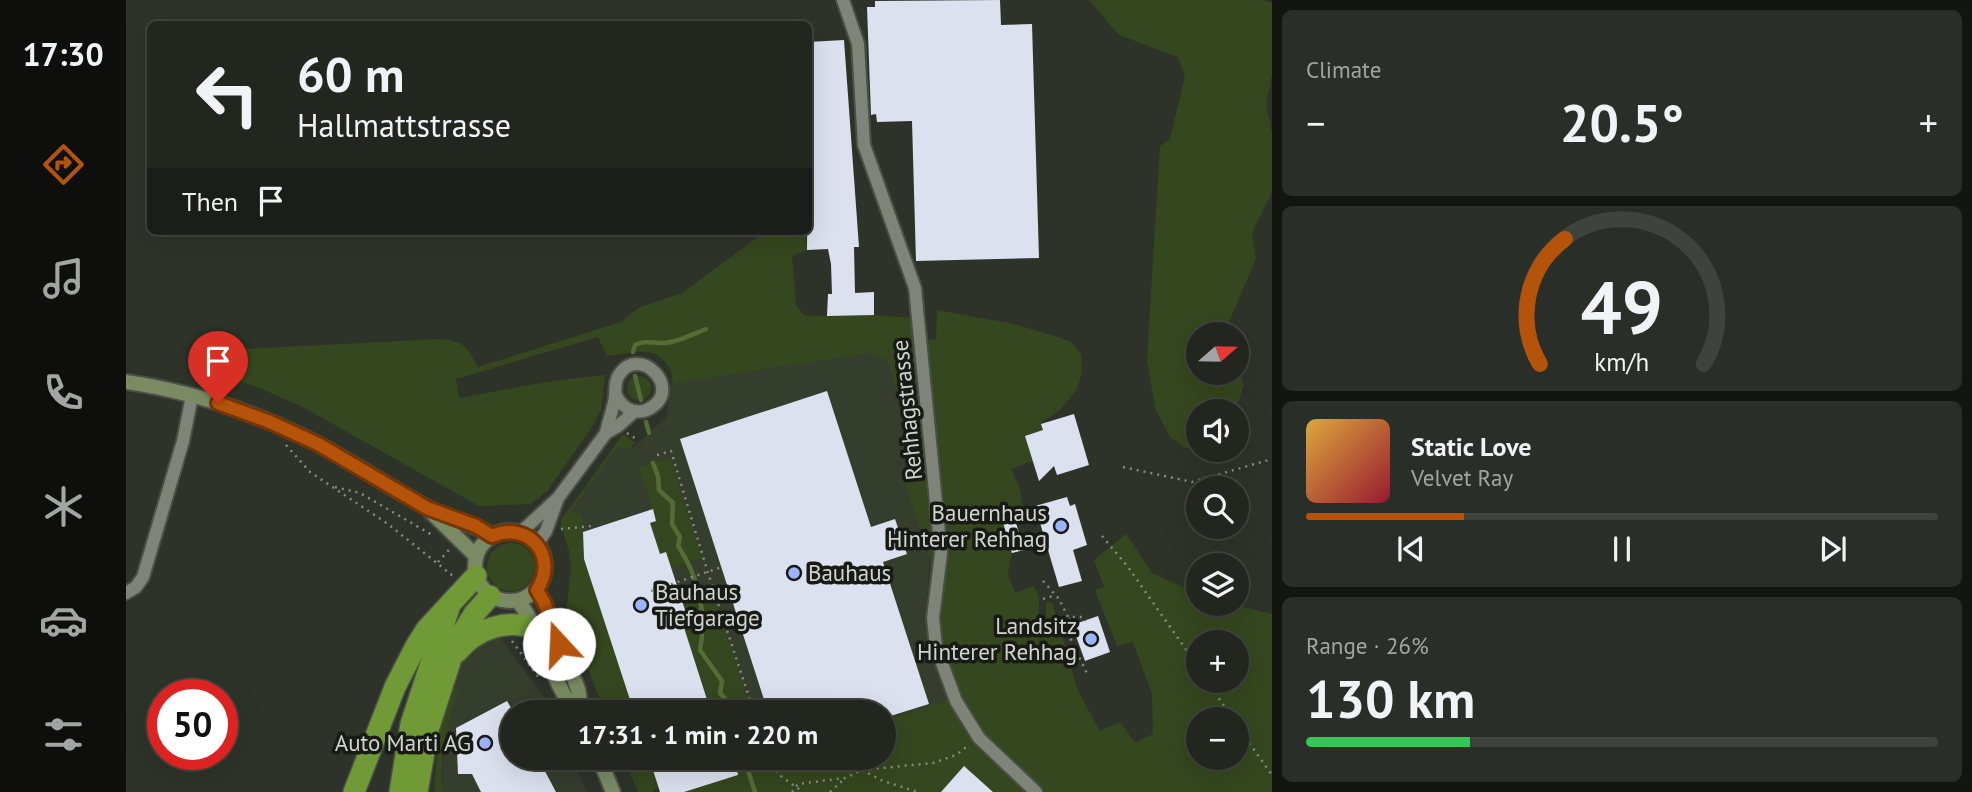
<!DOCTYPE html>
<html lang="en">
<head>
<meta charset="utf-8">
<style>
	body { margin:0; font-family:"PT Sans",sans-serif; background:#2a2e28; color:#f1f3f6; height:100vh; display:flex; flex-direction:column; font-size:26px; white-space:nowrap }
	* { box-sizing:border-box; margin:0 }
	p { font-size:23px; color:#a2a5a4 }
	.icon { flex:none; width:38px; height:38px; fill:none; stroke:currentColor; stroke-width:2; stroke-linecap:round; stroke-linejoin:round }
	.map { position:relative; flex:1; overflow:hidden }
	.side { display:flex; flex-direction:column; gap:10px; padding:10px; background:#131511; width:700px }
	.side>* { flex:none }
	.banner { position:absolute; left:21px; top:21px; width:665px; height:214px; border-radius:10px; box-shadow:0 7px 28px #0002,0 0 0 2px #3f433d; background:#22261f; color:#f1f3f6; overflow:hidden }
	.needle { width:46px; rotate:70deg }
	.controls { position:absolute; left:1060px; top:322px; display:grid; gap:14px }
	.controls a { display:grid; place-items:center; width:63px; height:63px; border-radius:50%; background:#22261f; box-shadow:0 7px 28px #0002,0 0 0 2px #3f433d; font-size:35px }
	.speed { position:absolute; left:21px; top:679px; display:flex; gap:14px; font-size:35px; font-weight:700; text-align:center }
	.speed>* { display:grid; place-content:center; width:91px; height:91px; border-radius:50%; background:#22261f; box-shadow:0 7px 28px #0002,0 0 0 2px #3f433d; line-height:1 }
	.speed .limit { border:10px solid #d22; background:#fff; color:#111 }
	.pin { position:absolute; display:grid; place-items:center; width:60px; height:60px; color:#fff; margin:-72px -30px; border-radius:50% 50% 50% 0; rotate:-45deg; box-shadow:0 0 7px #0007 }
	.pin .icon { rotate:45deg }
	.me { position:absolute; width:77px; margin:-38px; rotate:340deg; stroke-linejoin:round; filter:drop-shadow(0 0 5px #0008) }
	.turn { display:flex; align-items:center; gap:24px; height:147px; padding:0 35px; font-size:32px }
	.turn .icon { width:91px; height:91px; stroke-width:2.5 }
	.turn b { display:block; font-size:49px; line-height:60px }
	.then { display:flex; align-items:center; height:66px; padding:0 35px; background:#0003; gap:14px; font-size:26px }
	.big { font-size:52px; font-weight:700; line-height:1.1 }
	.side .card { flex:1; display:flex; flex-direction:column; justify-content:center; gap:10px; min-width:0; padding:0 24px; border-radius:10px; background:#2a2e28 }
	.side .dial { align-items:center; gap:0 }
	.dial svg { height:182px; overflow:visible; fill:none; stroke:#3f433d; stroke-width:7; stroke-linecap:round; text-anchor:middle }
	.dial text { fill:#f1f3f6; stroke:none }
	.song { display:flex; align-items:center; gap:21px }
	.cover { width:84px; height:84px; border-radius:10px; background:linear-gradient(135deg,hsl(40 70% 55%),hsl(350 70% 35%)) }
	.played { height:7px; border-radius:4px; background:linear-gradient(90deg,#b45309 25%,#3f433d 25%) }
	.keys { display:flex; justify-content:space-around; direction:ltr }
	.heat { display:flex; justify-content:space-between; align-items:center; font-size:38px; direction:ltr }
	.charge { height:10px; border-radius:5px; background:linear-gradient(90deg,#34c759 26%,#3f433d 0) }
	.trip { position:absolute; left:374px; top:700px; width:396px; height:70px; border-radius:35px; background:#22261f; box-shadow:0 7px 28px #0002,0 0 0 2px #3f433d; font-weight:700; line-height:70px; text-align:center }
	main { display:flex; flex:1; min-height:0 }
	.menu { display:flex; flex-direction:column; width:126px; justify-content:space-around; align-items:center; background:#0e0f0c; color:#a2a5a4 }
	.menu .icon { width:49px; height:49px }
	.menu .selected { color:#b45309 }
	.menu b { font-size:32px; color:#f1f3f6 }
	.map>svg:first-child { display:block }
</style>
</head>
<body>
<main>
<nav class="menu">
<b>17:30</b>
<svg class="icon selected" aria-label="directions" viewBox="0 0 24 24"><path d="M12 3l9 9-9 9-9-9zM9 14v-3h6M13 9l2 2-2 2"/></svg>
<svg class="icon" aria-label="music" viewBox="0 0 24 24"><path d="M9 18V5l10-2v13"/><circle cx="6" cy="18" r="3"/><circle cx="16" cy="16" r="3"/></svg>
<svg class="icon" aria-label="phone" viewBox="0 0 24 24"><path d="M5 4h4l2 5-3 2q2 4 5 5l2-3 5 2v4C11 20 4 13 5 4z"/></svg>
<svg class="icon" aria-label="climate" viewBox="0 0 24 24"><path d="M12 3v18M4 7l16 10M4 17L20 7"/></svg>
<svg class="icon" aria-label="car" viewBox="0 0 24 24"><path d="M5 17H2v-5l4-1 3-4h7l3 4 3 1v5h-3M9 17h6M6 11h13"/><circle cx="7" cy="17" r="2"/><circle cx="17" cy="17" r="2"/></svg>
<svg class="icon" aria-label="filters" viewBox="0 0 24 24"><path d="M4 7h16M4 17h16"/><circle cx="9" cy="7" r="2"/><circle cx="15" cy="17" r="2"/></svg>
</nav>
<div class="map">
<svg width="1146" height="792" viewBox="0 0 1146 792">
	<rect width="100%" height="100%" fill="#2e3329"/>
	<g fill="#353d2d">
		<path d="M769,336L806,533L799,630L827,707L758,731V712H488L451,562L438,522L490,444L507,448L540,417L548,363Z"/>
		<path d="M372,635L429,712H387V758H445L461,792H317V765L322,720L331,689L326,687L340,655L352,640Z"/>
	</g>
	<g fill="#35471e" fill-rule="evenodd">
		<path d="M963,0H1137L1146,3V74L1140,104L1146,134V192L1126,232L1130,258L1098,334H1073V373H1111V367L1118,385L1109,411H1073V444L1059,448L1044,437L1029,408L1021,360L1034,146L1044,139L1059,76L1052,57L993,35Z"/>
		<path d="M640,231H680L681,250L666,256L670,305L679,316L748,315L788,318L809,556L802,625L856,748L902,792H867L838,766L815,792H558L612,775L603,765L600,758H640L642,764L650,767V758H758V721L823,700L799,634L805,561L780,487L790,449L763,366L758,358L743,353L548,383C539,341 512,353 481,356L472,337L330,379L333,398L426,381L479,375L475,411L462,433L421,491L405,504L353,506L175,406L126,385L90,374L99,350L314,339C340,342 340,346 352,367L495,322L512,308L556,293Z"/>
		<path d="M811,310L888,324L944,341L955,354L956,373L951,389L935,409L915,423L917,430L907,461L885,469L894,489L897,507L875,517L886,553L882,574L889,593L908,586L913,598V626L920,624V603L926,602L952,691L974,731L994,722L1009,743L1027,734L1026,694L1007,642L991,646L969,590L978,587L968,560L1000,534L1027,574L1073,594V604H1105L1146,614V792H919L857,739L839,705L825,673L813,631V609L821,557L802,340L810,339ZM1073,642H1111V681H1073ZM1073,719H1111V758H1073Z"/>
		<circle cx="513" cy="388" r="12"/>
		<path d="M497,434L509,443L503,449L492,447L445,511L456,514L458,559L508,712H479L444,623L441,605L445,568L443,551L435,526V520Z"/>
		<path d="M544,458L576,558L545,568L534,554L524,523L530,520L513,467Z"/>
		<circle cx="385" cy="567" r="24"/>
		<path d="M585,587L626,712H586L554,615V597Z"/>
		<path d="M326,687L332,689C322,721 313,758 317,792H308L313,729Z"/>
		<path d="M498,758H523L532,788L527,790V792H512Z"/>
	</g>
	<g fill="none" stroke-linecap="round" stroke-linejoin="round">
		<g stroke="#546d36" stroke-width="4.5">
			<path d="M507,352L509,345C520,340 526,343 537,343C550,343 567,334 580,329"/>
			<path d="M509,376L515,400"/>
			<path d="M520,422L523,433"/>
			<path d="M527,463L532,476L533,490L547,503L546,524L554,537L552,546C573,577 581,614 574,650L596,681L594,693L606,706L608,712"/>
			<path d="M618,758L629,792"/>
		</g>
	</g>
	<g fill="#dbe1ee">
		<path d="M874,0L875,25L906,24L913,258L790,261L786,121L751,122L750,114L745,115L741,7H749V1Z"/>
		<path d="M718,40L733,247H728L729,293L748,292V315L701,316L702,294H706L705,264L702,249L681,250L682,119H685L682,42Z"/>
		<path d="M701,391L745,527L769,519L781,554L757,562L803,704L758,718V712H642L554,439Z"/>
		<path d="M948,414L963,465L931,475L928,466L913,481L899,436L917,430L915,424Z"/>
		<path d="M941,497L944,506L949,504L961,545L947,550L956,581L933,587L909,506Z"/>
		<path d="M527,509L530,521L524,523L534,554L540,552L560,613L554,615L585,712H508L458,559L457,532Z"/>
		<path d="M887,513L898,550L886,553L875,516Z"/>
		<path d="M972,616L984,652L959,661L946,625Z"/>
		<path d="M381,701L387,711V758H412L430,792H355L346,774H332L330,728Z"/>
		<path d="M523,758H600L603,765L609,763L612,775L558,792H534Z"/>
		<path d="M838,766L867,792H815Z"/>
	</g>
	<g fill="none" stroke-linecap="round" stroke-linejoin="round">
		<g stroke="#4a4f46" stroke-width="16">
			<g id="street">
				<path d="M717,0L732,44L738,145L789,288L815,553L807,618L810,647L830,701L853,738L910,792"/>
				<path d="M480,433C482,421 488,408 489,396C490,388 488,382 493,375C513,344 556,387 526,407C512,417 496,409 490,395"/>
				<path d="M394,533L432,498L480,433L492,426L509,411"/>
				<path d="M411,544L420,531L431,501"/>
				<path d="M0,593L10,587L17,577L57,441L66,396"/>
			</g>
		</g>
		<g stroke="#4a4f46" stroke-width="18">
			<g id="secondary">
				<path d="M0,382C67,392 132,413 192,444C228,463 262,486 298,506C319,518 344,522 366,535"/>
				<path d="M304,511L350,556"/>
				<circle cx="384" cy="566" r="35"/>
				<path d="M411,590L418,602L452,689L456,712"/>
				<path d="M392,601C419,634 423,680 450,712"/>
				<path d="M473,758L487,792"/>
			</g>
		</g>
		<g stroke="#4a4f46" stroke-width="24">
			<g id="highway">
				<path d="M331,652C350,629 382,617 410,630"/>
				<path d="M228,792L269,687L290,646L300,630L350,576"/>
				<path d="M274,792L285,724L323,608"/>
				<path d="M291,792L302,730L330,643L348,614L364,596"/>
			</g>
		</g>
		<g stroke="#878b82" stroke-width="2.5" stroke-dasharray="2 5" stroke-linecap="butt">
			<path d="M501,433L512,440"/>
			<path d="M160,445L184,472L262,524L327,576"/>
			<path d="M531,455L545,451L582,573L628,712"/>
			<path d="M997,467L1066,482L1146,459"/>
			<path d="M209,487L234,493L308,536"/>
			<path d="M435,529L466,526"/>
			<path d="M976,536L1002,567L1073,668"/>
			<path d="M312,562L323,550"/>
			<path d="M917,581L933,599L942,617H956L960,621"/>
			<path d="M527,588L537,587"/>
			<path d="M525,591L596,567"/>
			<path d="M917,599L930,595"/>
			<path d="M944,618C938,637 955,658 961,674"/>
			<path d="M386,641L413,678"/>
			<path d="M1081,681L1107,719"/>
			<path d="M612,712L639,703"/>
			<path d="M1111,726L1146,775"/>
			<path d="M644,758L652,774L677,792"/>
			<path d="M736,770L757,781L792,792"/>
			<path d="M666,792L672,784L719,778L736,770L807,763L830,755L843,745"/>
			<path d="M704,792L717,780"/>
		</g>
		<use href="#street" stroke="#7e8478" stroke-width="12"/>
		<use href="#secondary" stroke="#7a8b64" stroke-width="14"/>
		<use href="#highway" stroke="#6f9a35" stroke-width="21"/>
	</g>
	<g fill="none" stroke-linecap="round" stroke-linejoin="round">
		<g stroke="#753606" stroke-width="18">
			<path id="route" d="M92,403L144,422L192,444L301,508L350,526L366,536C403,520 433,557 411,590L418,602L433,644"/>
		</g>
		<use href="#route" stroke="#b45309" stroke-width="12"/>
	</g>
	<g fill="#9cb4fd" stroke="#181a15" stroke-width="2.5">
		<circle cx="935" cy="526" r="7"/>
		<circle cx="668" cy="573" r="7"/>
		<circle cx="515" cy="605" r="7"/>
		<circle cx="965" cy="639" r="7"/>
		<circle cx="359" cy="743" r="7"/>
	</g>
	<g text-anchor="middle" stroke-width="7" stroke-linejoin="round" paint-order="stroke">
		<g font-size="23" fill="#d1d4cd" stroke="#181a15">
			<text transform="translate(781 410) rotate(-96)" y="8">Rehhagstrasse</text>
		</g>
		<g font-size="23" fill="#d1d4cd" stroke="#181a15" text-anchor="end">
			<text x="921" y="521">Bauernhaus<tspan x="921" dy="26">Hinterer Rehhag</tspan></text>
			<text x="682" y="581" text-anchor="start">Bauhaus</text>
			<text x="529" y="600" text-anchor="start">Bauhaus<tspan x="529" dy="26">Tiefgarage</tspan></text>
			<text x="951" y="634">Landsitz<tspan x="951" dy="26">Hinterer Rehhag</tspan></text>
			<text x="345" y="751">Auto Marti AG</text>
		</g>
	</g>
</svg>
<div class="controls">
<a><svg class="needle" viewBox="-14 -14 28 28"><path d="M0-13l5 13h-10z" fill="#e53935"/><path d="M0 13l5-13h-10z" fill="#a2a5a4"/></svg></a>
<a><svg class="icon" aria-label="sound" viewBox="0 0 24 24"><path d="M4 9h4l5-4v14l-5-4H4zM17 9q2 3 0 6"/></svg></a>
<a><svg class="icon" aria-label="search" viewBox="0 0 24 24"><circle cx="10" cy="10" r="6"/><path d="M15 15l6 6"/></svg></a>
<a><svg class="icon" aria-label="layers" viewBox="0 0 24 24"><path d="M12 4l9 5-9 5-9-5zM3 14l9 5 9-5"/></svg></a>
<a>+</a>
<a>−</a>
</div>
<div class="speed"><div class="limit">50</div></div>
<div class="pin" style="left:92px;top:403px;background:#d93025"><svg class="icon" aria-label="arrive" viewBox="0 0 24 24"><path d="M6 21V4h12l-3 4 3 4H6"/></svg></div>
<svg class="me" style="left:433px;top:644px" viewBox="-20 -20 40 40"><circle r="19" fill="#fff"/><path d="M0-13L10 11 0 6-10 11z" fill="#b45309"/></svg>
<div class="trip">17:31 · 1 min · 220 m</div>
<div class="banner">
<div class="turn"><svg class="icon" aria-label="left" viewBox="0 0 24 24"><path d="M17 20v-9H6M10 6l-5 5 5 5"/></svg><div><b>60 m</b>Hallmattstrasse</div></div>
<div class="then">Then<svg class="icon" aria-label="arrive" viewBox="0 0 24 24"><path d="M6 21V4h12l-3 4 3 4H6"/></svg></div>
</div>
</div>
<section class="side">
<div class="card"><p>Climate</p>
<div class="heat"><a>−</a><b class="big">20.5°</b><a>+</a></div>
</div>
<div class="card dial"><svg viewBox="0 0 100 80">
<path d="M14 69A42 42 0 1 1 86 69"/>
<path d="M14 69A42 42 0 0 1 25 14" stroke="#b45309"/>
<text x="50" y="56" font-size="32" font-weight="700">49</text>
<text x="50" y="72" font-size="11">km/h</text>
</svg></div>
<div class="card">
<div class="song"><i class="cover"></i><div><b>Static Love</b><p>Velvet Ray</p></div></div>
<div class="played"></div>
<div class="keys"><svg class="icon" aria-label="previous" viewBox="0 0 24 24"><path d="M18 5L8 12l10 7zM5 5v14"/></svg><svg class="icon" aria-label="pause" viewBox="0 0 24 24"><path d="M8 5v14M16 5v14"/></svg><svg class="icon" aria-label="next" viewBox="0 0 24 24"><path d="M6 5l10 7-10 7zM19 5v14"/></svg></div>
</div>
<div class="card"><p>Range · 26%</p><b class="big">130 km</b><div class="charge"></div></div>
</section>
</main>
</body>
</html>
